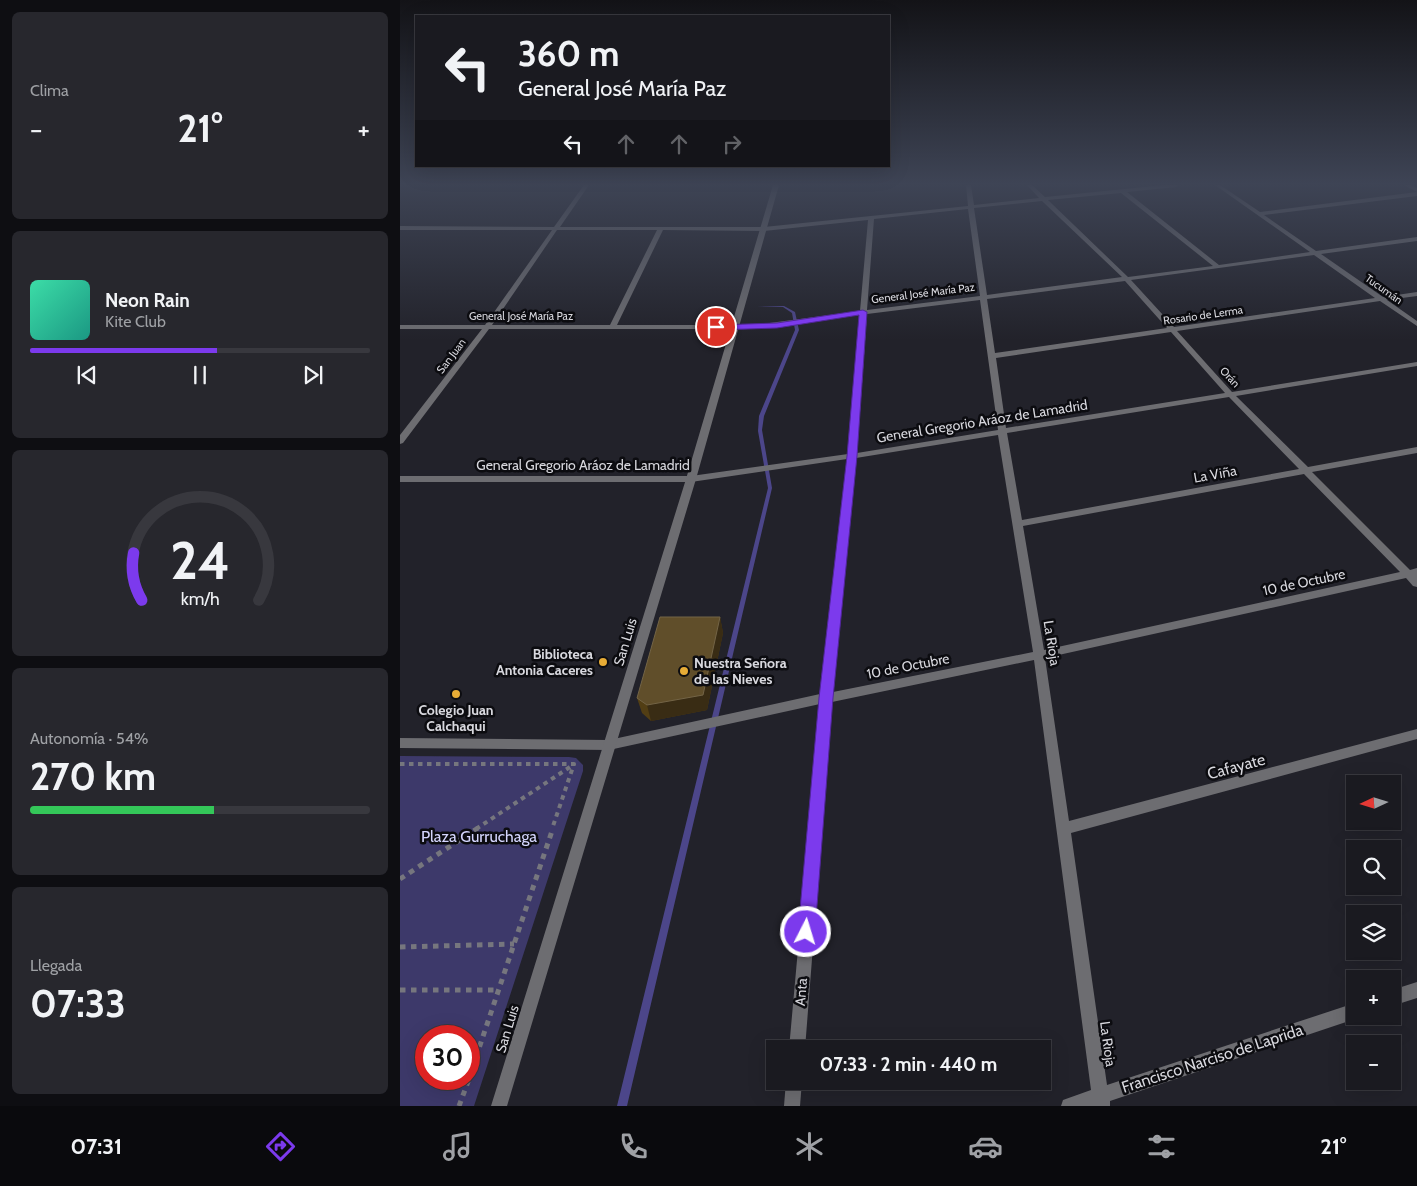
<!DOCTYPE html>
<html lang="es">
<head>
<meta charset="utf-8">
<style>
	body { margin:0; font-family:Cabin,sans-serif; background:#27272d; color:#f1f3f6; height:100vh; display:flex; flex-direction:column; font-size:19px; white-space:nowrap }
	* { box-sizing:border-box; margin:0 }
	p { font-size:16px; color:#9fa1a5 }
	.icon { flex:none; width:28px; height:28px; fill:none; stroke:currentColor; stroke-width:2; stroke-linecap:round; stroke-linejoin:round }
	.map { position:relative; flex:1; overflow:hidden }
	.side { display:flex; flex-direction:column; gap:12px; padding:12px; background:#0e0e12; width:400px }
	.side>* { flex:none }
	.hud { position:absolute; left:15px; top:15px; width:475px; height:152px; border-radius:0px; box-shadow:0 5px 20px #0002,0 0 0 1px #38383e; background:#1a1a20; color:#f1f3f6; overflow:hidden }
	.needle { width:32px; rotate:266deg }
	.buttons { position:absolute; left:946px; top:775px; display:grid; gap:10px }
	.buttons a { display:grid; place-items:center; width:55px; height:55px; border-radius:0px; background:#1a1a20; box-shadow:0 5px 20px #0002,0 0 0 1px #38383e; font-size:25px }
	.speed { position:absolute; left:15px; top:1025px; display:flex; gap:10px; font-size:25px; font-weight:700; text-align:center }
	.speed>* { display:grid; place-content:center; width:65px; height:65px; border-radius:50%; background:#1a1a20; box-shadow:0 5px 20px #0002,0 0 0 1px #38383e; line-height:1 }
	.speed .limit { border:8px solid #d22; background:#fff; color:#111 }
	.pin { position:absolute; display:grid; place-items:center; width:42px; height:42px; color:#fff; margin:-21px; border:2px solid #fff; border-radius:50%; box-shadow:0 1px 5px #0007 }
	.me { position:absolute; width:55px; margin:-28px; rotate:5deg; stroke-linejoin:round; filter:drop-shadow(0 0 4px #0008) }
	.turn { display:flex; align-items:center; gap:18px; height:105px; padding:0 20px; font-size:22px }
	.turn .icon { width:65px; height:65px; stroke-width:2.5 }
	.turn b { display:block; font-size:35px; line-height:42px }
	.lanes { display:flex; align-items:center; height:48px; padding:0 20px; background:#0003; justify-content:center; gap:25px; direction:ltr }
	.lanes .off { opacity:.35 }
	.big { font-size:38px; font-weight:700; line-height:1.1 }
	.side .widget { flex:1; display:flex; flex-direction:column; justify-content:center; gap:8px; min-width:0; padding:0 18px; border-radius:8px; background:#27272d }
	.side .dial { align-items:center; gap:0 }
	.dial svg { height:130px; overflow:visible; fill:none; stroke:#38383e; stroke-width:7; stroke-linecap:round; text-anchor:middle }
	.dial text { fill:#f1f3f6; stroke:none }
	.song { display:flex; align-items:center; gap:15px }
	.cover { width:60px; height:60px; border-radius:8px; background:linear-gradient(135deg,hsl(160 70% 55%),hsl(170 70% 35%)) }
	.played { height:5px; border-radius:2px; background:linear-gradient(90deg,#7c3aed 55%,#38383e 55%) }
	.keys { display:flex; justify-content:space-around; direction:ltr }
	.heat { display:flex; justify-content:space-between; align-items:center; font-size:28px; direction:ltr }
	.charge { height:8px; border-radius:4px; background:linear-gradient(90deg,#34c759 54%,#38383e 0) }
	.trip { position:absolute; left:366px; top:1040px; width:285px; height:50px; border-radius:0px; background:#1a1a20; box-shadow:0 5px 20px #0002,0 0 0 1px #38383e; font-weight:700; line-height:50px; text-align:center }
	.dock { display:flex; height:80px; justify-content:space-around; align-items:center; background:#0a0a0d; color:#9fa1a5 }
	.dock .icon { width:35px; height:35px }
	.dock .selected { color:#7c3aed }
	.dock b { font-size:22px; color:#f1f3f6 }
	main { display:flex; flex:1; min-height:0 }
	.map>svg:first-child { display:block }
</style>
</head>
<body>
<main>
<section class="side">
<div class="widget"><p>Clima</p>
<div class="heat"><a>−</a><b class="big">21°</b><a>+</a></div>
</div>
<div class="widget">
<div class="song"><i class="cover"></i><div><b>Neon Rain</b><p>Kite Club</p></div></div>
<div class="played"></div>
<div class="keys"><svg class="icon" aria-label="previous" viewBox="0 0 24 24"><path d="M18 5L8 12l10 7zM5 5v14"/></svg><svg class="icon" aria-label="pause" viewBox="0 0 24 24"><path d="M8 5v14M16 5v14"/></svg><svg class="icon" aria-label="next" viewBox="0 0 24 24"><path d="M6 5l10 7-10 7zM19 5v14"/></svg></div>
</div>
<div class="widget dial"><svg viewBox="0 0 100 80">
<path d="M14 69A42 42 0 1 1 86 69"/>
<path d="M14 69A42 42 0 0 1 9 40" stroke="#7c3aed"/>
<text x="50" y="56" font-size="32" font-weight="700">24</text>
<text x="50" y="72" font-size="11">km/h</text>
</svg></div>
<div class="widget"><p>Autonomía · 54%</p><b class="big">270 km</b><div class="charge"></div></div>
<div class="widget"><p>Llegada</p><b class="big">07:33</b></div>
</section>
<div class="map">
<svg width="1017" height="1106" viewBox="0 0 1017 1106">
	<rect width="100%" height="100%" fill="#22222a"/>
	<path fill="#3d396a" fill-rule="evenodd" d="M0,756L169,757L176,758L183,765V771L74,1106H0ZM26,1036H69V1079H26Z"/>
	<path fill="#4c468a" d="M357,306H384L395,312L399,330L364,416L362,430L372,488L227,1106H217L368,488L358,431L359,416L395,330L392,313L383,307Z"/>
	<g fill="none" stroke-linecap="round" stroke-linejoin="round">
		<g stroke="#76767e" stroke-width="4" stroke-dasharray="4.5 4.5" stroke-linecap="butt">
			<path d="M0,764H174L152,829"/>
			<path d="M76,829L173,765"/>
		</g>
		<g stroke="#76767e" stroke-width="5" stroke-dasharray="5.5 5.5" stroke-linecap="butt">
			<path d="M0,879L78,828"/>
			<path d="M0,947L114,944"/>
			<path d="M0,990H98"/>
			<path d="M69,1078L153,828"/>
			<path d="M59,1106L69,1079"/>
		</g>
		<g fill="#6d6d71" fill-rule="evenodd">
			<path d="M184,185H189L160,227H364L568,206L566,185H571L574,205L639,198L627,185H632L645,197L764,185H778L776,187L727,192L819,265L910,252L815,185H820L860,212L1017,192V196L864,215L916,251L1017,237V241L921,254L983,297L1017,292V296L987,300L1017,321V326L980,301L777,331L832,392L1017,362V366L836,396L908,467L1017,447V453L912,472L1010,570L1017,568V587L1013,586L1006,578L645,658L669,821L1017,729V739L671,833L707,1085L955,1003V1016L961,1017L710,1101V1106H661L663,1100L691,1090L634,660L432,702L405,1049H389L420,704L209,750L0,748V738L209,740L420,694L447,459L291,482H0V476H291L448,454L460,315L354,329H89L3,443L0,444V435L82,329H0V325H85L152,230H0V226L154,227ZM721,193L813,266L728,277L648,200ZM642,201L722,277L587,295L574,208ZM568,209L580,296L467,310L474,219ZM468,220L460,311L354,325H217L263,230L364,231ZM157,230H257L210,325H92ZM914,255L975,298L774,327L731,280ZM725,281L767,328L595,353L587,299ZM580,300L598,430L457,453L467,314ZM771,332L825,393L606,428L596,358ZM829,397L899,469L622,520L607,433ZM598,435L633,652L433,692L456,458ZM904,474L1000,572L644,650L623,526Z"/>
			<path d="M1004,185H1011L1017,188V192Z"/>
			<path d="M1017,982V998L992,1006V990Z"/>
			<path d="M386,1081H402L400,1106H384Z"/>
		</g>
		<path fill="#6d6d71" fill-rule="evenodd" d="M373,185H379L296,479L107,1106H91L286,479Z"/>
	</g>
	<path fill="#523e14" d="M320,617L323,633L307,710L251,721L242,713L237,698Z"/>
	<path fill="#392c14" d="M320,617L323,633L307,710L251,721L247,705Z"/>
	<path fill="#604e2a" stroke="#736446" d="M260,617H320L303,695L247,705L237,698Z"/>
	<linearGradient id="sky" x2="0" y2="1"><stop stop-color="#131317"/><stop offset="0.54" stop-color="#3e4455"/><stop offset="1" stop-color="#3e4455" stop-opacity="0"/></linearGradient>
	<rect width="1017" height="340" fill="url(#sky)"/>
	<path fill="#7c3aed" stroke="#51269a" d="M463,310L467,312L457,456L433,698L415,932L412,938L406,940L401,938L398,932L419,698L447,456L459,315L377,328L316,330L312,327L316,325L377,323Z"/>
	<g fill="#e7ac36" stroke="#0c0c10" stroke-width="2">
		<circle cx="203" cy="662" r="5"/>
		<circle cx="284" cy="671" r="5"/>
		<circle cx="56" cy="694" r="5"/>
	</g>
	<g text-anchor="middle" stroke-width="5" stroke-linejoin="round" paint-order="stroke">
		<g font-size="11" fill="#d8d8de" stroke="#0c0c10">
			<text transform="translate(984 289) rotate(35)" y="4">Tucumán</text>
			<text transform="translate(523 293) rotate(-7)" y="4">General José María Paz</text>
			<text transform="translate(803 315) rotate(-8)" y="4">Rosario de Lerma</text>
			<text x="121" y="320">General José María Paz</text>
			<text transform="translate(51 356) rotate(-53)" y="4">San Juan</text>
			<text transform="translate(830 377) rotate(47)" y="4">Orán</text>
		</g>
		<g font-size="14" fill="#d8d8de" stroke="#0c0c10">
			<text transform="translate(582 421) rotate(-9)" y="5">General Gregorio Aráoz de Lamadrid</text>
			<text x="183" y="470">General Gregorio Aráoz de Lamadrid</text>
			<text transform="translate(815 474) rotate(-10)" y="5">La Viña</text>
			<text transform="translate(904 582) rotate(-12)" y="5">10 de Octubre</text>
			<text transform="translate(225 642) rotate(-73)" y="5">San Luis</text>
			<text transform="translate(652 643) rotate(81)" y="5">La Rioja</text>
			<text transform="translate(508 666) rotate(-11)" y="5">10 de Octubre</text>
			<text transform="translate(401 992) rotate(-85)" y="5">Anta</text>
			<text transform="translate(107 1029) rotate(-73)" y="5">San Luis</text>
			<text transform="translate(708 1044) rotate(82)" y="5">La Rioja</text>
		</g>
		<g font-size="14" font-weight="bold" fill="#d8d8de" stroke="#0c0c10" text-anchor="end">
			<text x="193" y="659">Biblioteca<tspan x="193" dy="16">Antonia Caceres</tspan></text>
			<text x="294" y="668" text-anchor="start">Nuestra Señora<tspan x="294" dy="16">de las Nieves</tspan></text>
			<text x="56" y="715" text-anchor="middle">Colegio Juan<tspan x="56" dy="16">Calchaqui</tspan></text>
		</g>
		<g font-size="16" fill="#d8d8de" stroke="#0c0c10">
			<text transform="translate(836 766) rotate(-15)" y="6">Cafayate</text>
			<text transform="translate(812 1058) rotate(-18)" y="6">Francisco Narciso de Laprida</text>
		</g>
		<g font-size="16" fill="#d4d5fd" stroke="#0c0c10">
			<text x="79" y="842">Plaza Gurruchaga</text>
		</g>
	</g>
</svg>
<div class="buttons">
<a><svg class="needle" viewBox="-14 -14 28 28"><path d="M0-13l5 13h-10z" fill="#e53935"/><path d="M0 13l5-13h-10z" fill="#9fa1a5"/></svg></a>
<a><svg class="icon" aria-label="search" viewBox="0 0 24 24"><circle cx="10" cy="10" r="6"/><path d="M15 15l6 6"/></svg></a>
<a><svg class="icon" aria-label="layers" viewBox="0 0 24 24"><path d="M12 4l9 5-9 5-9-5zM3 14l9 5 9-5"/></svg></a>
<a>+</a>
<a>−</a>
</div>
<div class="speed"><div class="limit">30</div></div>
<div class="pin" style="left:316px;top:327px;background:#d93025"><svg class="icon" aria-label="arrive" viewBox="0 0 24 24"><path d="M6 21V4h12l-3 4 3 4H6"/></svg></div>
<svg class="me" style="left:406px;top:932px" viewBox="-20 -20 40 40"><circle r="17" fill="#7c3aed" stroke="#fff" stroke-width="3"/><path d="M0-11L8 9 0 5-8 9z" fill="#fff"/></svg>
<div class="trip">07:33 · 2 min · 440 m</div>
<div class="hud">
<div class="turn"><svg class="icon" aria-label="left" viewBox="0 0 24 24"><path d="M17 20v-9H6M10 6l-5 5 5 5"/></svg><div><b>360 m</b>General José María Paz</div></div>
<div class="lanes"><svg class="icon" aria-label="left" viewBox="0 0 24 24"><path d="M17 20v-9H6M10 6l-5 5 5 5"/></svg><svg class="icon off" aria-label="ahead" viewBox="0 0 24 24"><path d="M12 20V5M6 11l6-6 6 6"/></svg><svg class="icon off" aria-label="ahead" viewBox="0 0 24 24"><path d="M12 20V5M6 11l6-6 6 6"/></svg><svg class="icon off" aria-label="right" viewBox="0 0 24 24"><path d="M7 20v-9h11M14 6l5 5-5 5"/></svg></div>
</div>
</div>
</main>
<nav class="dock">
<b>07:31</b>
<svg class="icon selected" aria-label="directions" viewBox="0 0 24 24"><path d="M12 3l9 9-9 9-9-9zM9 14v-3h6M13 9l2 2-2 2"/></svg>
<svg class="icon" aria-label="music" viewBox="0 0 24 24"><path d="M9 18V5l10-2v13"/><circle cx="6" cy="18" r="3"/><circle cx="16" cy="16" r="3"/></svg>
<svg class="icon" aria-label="phone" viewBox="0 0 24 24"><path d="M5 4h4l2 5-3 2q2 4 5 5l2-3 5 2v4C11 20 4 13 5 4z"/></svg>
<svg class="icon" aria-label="climate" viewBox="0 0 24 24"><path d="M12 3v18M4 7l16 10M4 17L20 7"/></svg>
<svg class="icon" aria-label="car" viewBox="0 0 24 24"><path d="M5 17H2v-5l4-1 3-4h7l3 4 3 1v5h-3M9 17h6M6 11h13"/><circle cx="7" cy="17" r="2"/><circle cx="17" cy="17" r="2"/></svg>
<svg class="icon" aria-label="filters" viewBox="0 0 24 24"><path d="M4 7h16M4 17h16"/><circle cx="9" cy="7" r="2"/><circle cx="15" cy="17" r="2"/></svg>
<b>21°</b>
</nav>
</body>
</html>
